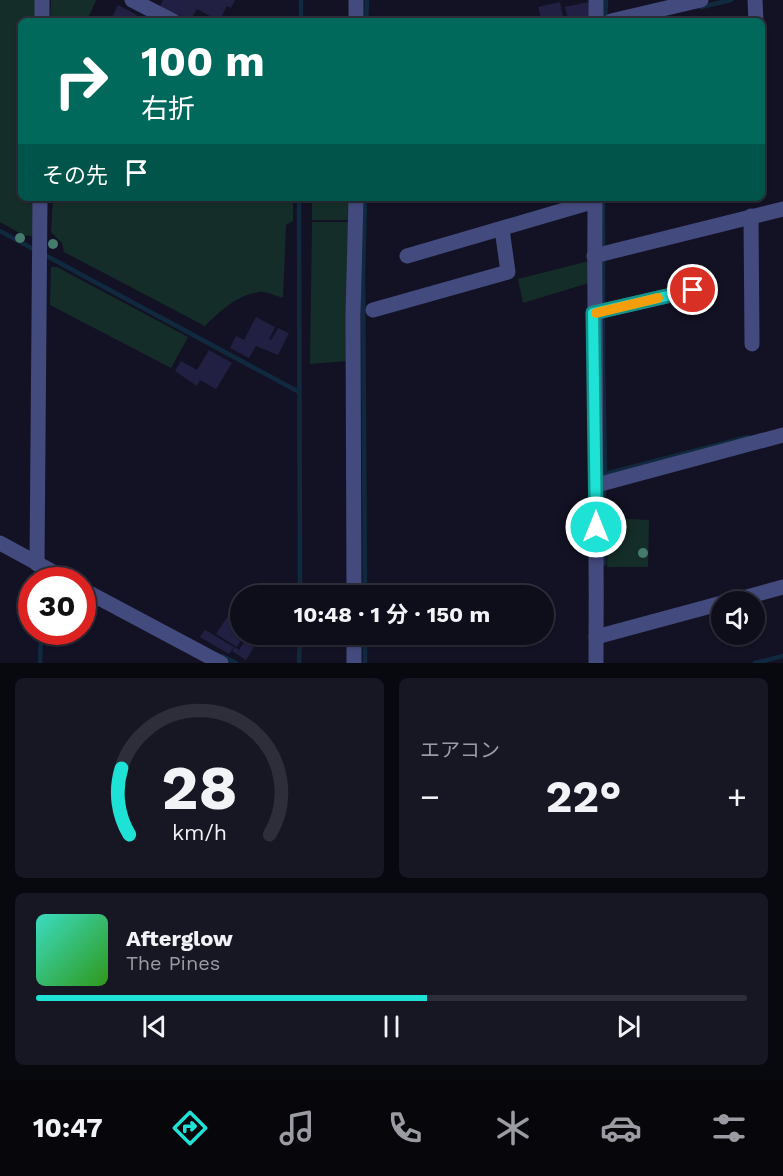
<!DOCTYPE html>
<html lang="ja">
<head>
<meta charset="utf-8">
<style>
	body { margin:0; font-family:"Work Sans","Noto Sans JP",sans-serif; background:#171724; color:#f1f3f6; height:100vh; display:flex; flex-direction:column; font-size:22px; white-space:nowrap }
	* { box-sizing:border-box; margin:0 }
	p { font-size:20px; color:#9b9ca3 }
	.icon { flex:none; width:33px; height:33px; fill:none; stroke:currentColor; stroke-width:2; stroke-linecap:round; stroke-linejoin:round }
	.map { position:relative; height:663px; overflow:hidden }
	.drawer { display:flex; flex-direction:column; gap:15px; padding:15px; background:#08080f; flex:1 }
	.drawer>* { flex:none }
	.guide { position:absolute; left:18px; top:18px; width:747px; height:183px; border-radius:9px; box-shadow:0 2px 4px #0004,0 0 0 2px #2e2e3a; background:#00695c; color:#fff; overflow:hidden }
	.fabs { position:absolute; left:711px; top:591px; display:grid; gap:12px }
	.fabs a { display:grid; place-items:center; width:54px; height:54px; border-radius:50%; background:#0e0e1b; box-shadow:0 2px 4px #0004,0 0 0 2px #2e2e3a; font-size:30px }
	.speed { position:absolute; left:18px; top:567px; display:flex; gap:12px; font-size:30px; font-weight:700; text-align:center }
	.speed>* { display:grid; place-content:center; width:78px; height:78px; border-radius:50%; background:#0e0e1b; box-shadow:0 2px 4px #0004,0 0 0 2px #2e2e3a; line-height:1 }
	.speed .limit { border:9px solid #d22; background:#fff; color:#111 }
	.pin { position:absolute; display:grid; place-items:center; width:51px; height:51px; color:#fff; margin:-26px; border:3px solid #fff; border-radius:50%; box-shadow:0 2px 6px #0007 }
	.me { position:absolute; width:66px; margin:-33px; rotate:0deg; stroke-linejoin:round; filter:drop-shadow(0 0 4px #0008) }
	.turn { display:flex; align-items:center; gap:21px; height:126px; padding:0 24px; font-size:27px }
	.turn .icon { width:78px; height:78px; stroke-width:2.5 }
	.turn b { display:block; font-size:42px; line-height:51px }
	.then { display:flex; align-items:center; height:57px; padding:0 24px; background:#0003; gap:12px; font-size:22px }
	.big { font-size:45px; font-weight:700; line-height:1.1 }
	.drawer .tile { flex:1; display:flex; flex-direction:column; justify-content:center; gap:9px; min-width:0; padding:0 21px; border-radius:9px; background:#171724 }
	.drawer .dial { align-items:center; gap:0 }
	.dial svg { height:156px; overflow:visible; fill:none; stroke:#2e2e3a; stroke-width:7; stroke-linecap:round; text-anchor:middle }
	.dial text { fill:#f1f3f6; stroke:none }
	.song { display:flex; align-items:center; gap:18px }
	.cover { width:72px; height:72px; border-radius:9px; background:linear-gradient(135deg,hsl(170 70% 55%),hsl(110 70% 35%)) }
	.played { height:6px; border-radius:3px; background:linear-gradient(90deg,#1de2d5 55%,#2e2e3a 55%) }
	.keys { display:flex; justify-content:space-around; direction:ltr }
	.heat { display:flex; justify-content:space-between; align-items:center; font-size:33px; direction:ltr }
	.drawer .tiles { flex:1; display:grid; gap:15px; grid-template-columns:1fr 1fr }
	.tile:last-child { grid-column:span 2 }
	.trip { position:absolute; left:230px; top:585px; width:324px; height:60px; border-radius:30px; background:#0e0e1b; box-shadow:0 2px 4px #0004,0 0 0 2px #2e2e3a; font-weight:700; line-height:60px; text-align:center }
	.tabs { display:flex; height:96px; justify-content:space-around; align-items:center; background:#06060b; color:#9b9ca3 }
	.tabs .icon { width:42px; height:42px }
	.tabs .current { color:#1de2d5 }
	.tabs b { font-size:27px; color:#f1f3f6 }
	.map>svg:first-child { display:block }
</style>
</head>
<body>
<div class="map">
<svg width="783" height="663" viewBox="0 0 783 663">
	<rect width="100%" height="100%" fill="#121224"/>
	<g fill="#152d28">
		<path d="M0,0H36V21H21V198H36V237L23,235L0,222Z"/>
		<path d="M51,0H96L87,21H50Z"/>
		<path d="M53,198H293V221L286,225L283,298C276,296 266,291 259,292C237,295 220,311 205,326L64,252L62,243L51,232Z"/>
		<path d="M312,198H351L350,220H312Z"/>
		<path d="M312,222H350L348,361L310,364Z"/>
		<path d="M589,261V283L523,303L518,279Z"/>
		<path d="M51,267H57L188,337L171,368L50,305Z"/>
		<path d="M608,518L649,520L648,567H607Z"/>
	</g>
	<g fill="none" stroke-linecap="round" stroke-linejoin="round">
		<g stroke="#11293e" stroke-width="4.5">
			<path d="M701,7L731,0"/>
			<path d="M301,21V0"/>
			<path d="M366,21L367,0"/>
			<path d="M605,21L606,0"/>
			<path d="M299,198L300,596"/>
			<path d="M365,198L363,272L365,596"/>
			<path d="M603,198V364L605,476"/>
			<path d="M0,231L35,250"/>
			<path d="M43,254L299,392"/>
			<path d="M605,474L748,437"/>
			<path d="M604,564V490"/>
			<path d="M70,575L81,580"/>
			<path d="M42,580V573"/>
			<path d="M222,656L236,663"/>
			<path d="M40,663L41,632"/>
			<path d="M299,663L300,634"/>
			<path d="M365,663V634"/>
			<path d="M755,663L783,656"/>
		</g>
	</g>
	<g fill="#212042">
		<path d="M163,0H235L231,8L227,6L219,21L197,9L190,21L160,6Z"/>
		<path d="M560,2L564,21H542L538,7Z"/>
		<path d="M588,2L592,20L568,21L565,7Z"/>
		<path d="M118,5L137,15L134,21H110Z"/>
		<path d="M256,317L275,327L269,339L271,340L278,328L289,333L278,355L256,346L249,358L230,348L236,336L244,340Z"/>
		<path d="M209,350L232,363L216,389L200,380L197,386L175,371L181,361L197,370Z"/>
		<path d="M236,604L240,607V634H245L237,647L216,634Z"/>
		<path d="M205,630L234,647L229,654L200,637Z"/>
		<path d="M251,634H265L257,647L247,640Z"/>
		<path d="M245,640L254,647L246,660L232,651L235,647L239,650Z"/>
	</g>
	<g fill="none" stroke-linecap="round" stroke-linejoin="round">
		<g stroke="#434a7d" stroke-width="15">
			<path d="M132,0L173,21"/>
			<path d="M755,0L756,21"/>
			<path d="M42,21V0"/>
			<path d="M356,21V0"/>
			<path d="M596,21V0"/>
			<path d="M611,21L701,0"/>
			<path d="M595,198C594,353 597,508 596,663"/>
			<path d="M751,216L752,344"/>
			<path d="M407,256L595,201"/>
			<path d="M594,256L783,209"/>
			<path d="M373,310L508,272L502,229"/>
			<path d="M593,313L693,290"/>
			<path d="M597,485L783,435"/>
			<path d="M0,543L68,580"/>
			<path d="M37,564L40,198"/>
			<path d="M82,589L221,663"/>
			<path d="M354,596L353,316L356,198"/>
			<path d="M729,602L783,587"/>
			<path d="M354,634V663"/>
			<path d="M596,637L722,603"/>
		</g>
	</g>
	<g fill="#457b6d">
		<circle cx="20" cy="238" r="5"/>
		<circle cx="53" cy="244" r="5"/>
		<circle cx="643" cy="553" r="5"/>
	</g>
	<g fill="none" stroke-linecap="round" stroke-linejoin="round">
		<g stroke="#13938a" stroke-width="15">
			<path id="route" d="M596,527L593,313L693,290"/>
		</g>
		<use href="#route" stroke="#1de2d5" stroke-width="10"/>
		<path stroke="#f59e0b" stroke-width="10" d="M596,313L658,298"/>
	</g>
</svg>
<div class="fabs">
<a><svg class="icon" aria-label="sound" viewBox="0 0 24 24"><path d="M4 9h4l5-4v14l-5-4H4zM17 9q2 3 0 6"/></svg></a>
</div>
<div class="speed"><div class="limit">30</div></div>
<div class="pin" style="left:693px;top:290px;background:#d93025"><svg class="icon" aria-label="arrive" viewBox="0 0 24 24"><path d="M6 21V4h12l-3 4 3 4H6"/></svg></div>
<svg class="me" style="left:596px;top:527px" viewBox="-20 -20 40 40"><circle r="17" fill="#1de2d5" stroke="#fff" stroke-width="3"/><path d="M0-11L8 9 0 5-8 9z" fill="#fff"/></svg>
<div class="trip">10:48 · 1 分 · 150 m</div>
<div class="guide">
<div class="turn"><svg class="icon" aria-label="right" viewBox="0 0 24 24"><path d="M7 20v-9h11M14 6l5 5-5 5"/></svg><div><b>100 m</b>右折</div></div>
<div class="then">その先<svg class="icon" aria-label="arrive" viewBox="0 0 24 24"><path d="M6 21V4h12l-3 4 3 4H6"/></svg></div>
</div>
</div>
<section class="drawer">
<div class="tiles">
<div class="tile dial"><svg viewBox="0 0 100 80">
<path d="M14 69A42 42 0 1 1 86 69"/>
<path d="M14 69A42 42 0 0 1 10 35" stroke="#1de2d5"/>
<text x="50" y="56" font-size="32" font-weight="700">28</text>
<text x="50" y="72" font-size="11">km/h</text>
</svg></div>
<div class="tile"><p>エアコン</p>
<div class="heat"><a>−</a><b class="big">22°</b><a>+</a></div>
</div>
<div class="tile">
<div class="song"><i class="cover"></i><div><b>Afterglow</b><p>The Pines</p></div></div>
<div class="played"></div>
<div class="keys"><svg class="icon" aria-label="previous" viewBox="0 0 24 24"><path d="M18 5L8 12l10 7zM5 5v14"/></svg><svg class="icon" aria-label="pause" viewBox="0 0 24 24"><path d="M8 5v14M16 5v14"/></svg><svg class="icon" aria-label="next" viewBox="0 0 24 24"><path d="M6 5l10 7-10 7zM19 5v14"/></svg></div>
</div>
</div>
</section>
<nav class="tabs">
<b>10:47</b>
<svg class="icon current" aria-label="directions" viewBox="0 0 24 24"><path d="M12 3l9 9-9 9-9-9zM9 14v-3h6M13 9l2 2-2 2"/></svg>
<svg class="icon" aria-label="music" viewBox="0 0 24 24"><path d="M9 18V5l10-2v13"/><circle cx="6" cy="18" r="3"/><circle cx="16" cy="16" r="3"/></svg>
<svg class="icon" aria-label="phone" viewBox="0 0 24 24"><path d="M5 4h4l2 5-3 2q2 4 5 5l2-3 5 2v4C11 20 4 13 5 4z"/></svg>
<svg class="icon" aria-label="climate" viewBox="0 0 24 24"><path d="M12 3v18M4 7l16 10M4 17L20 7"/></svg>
<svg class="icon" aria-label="car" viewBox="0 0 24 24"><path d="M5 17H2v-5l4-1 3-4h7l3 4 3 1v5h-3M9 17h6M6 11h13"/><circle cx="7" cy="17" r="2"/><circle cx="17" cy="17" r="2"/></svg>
<svg class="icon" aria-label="filters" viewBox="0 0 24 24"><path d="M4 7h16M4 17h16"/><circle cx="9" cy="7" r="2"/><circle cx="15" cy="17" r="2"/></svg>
</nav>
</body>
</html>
